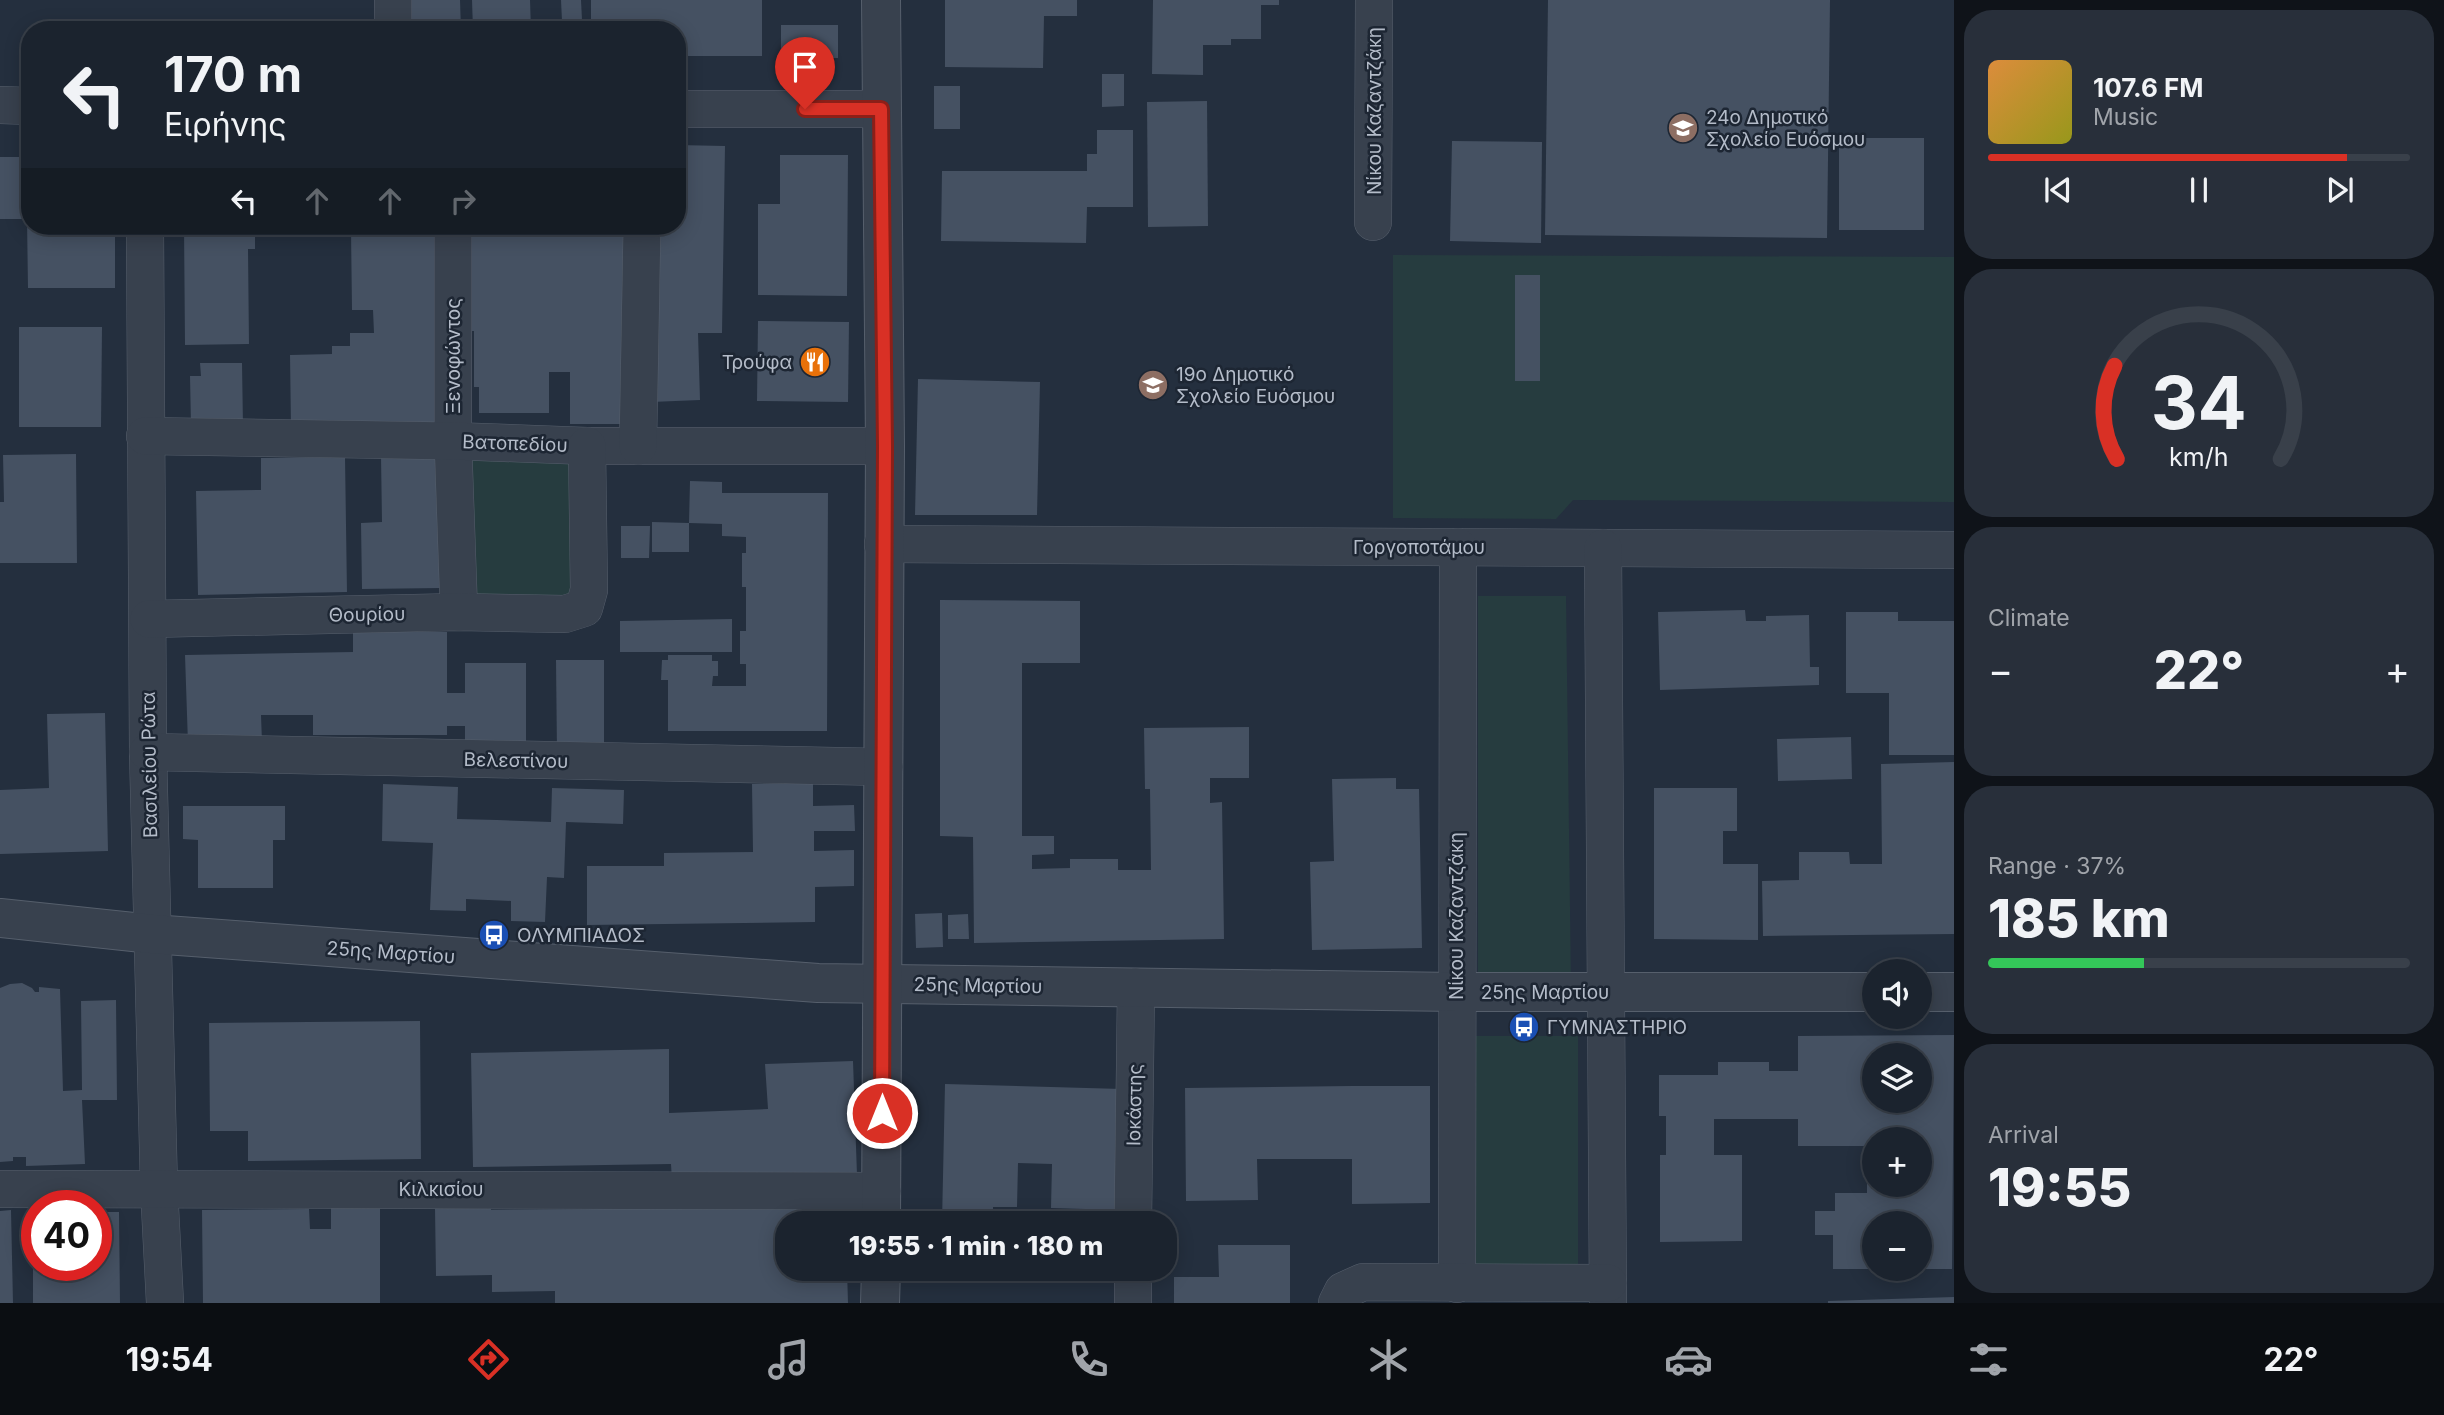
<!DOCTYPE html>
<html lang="en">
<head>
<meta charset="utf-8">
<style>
	body { margin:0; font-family:Inter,sans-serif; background:#282f3a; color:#f1f3f6; height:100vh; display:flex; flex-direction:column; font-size:26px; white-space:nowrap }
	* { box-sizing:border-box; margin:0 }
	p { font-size:23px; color:#a0a4aa }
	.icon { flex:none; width:38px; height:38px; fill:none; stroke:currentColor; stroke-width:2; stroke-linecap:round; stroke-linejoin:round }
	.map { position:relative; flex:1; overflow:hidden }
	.details { display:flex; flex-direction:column; gap:10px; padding:10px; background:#0f1319; width:490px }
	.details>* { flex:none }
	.top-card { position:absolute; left:21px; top:21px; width:665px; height:214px; border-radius:28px; box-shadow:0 4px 18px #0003,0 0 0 2px #39404a; background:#1b232e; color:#f1f3f6; overflow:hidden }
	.buttons { position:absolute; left:1862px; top:959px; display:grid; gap:14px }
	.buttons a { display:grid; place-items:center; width:70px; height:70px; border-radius:50%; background:#1b232e; box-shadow:0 4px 18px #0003,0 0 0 2px #39404a; font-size:35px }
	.speed { position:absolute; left:21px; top:1190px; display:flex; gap:14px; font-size:35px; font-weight:700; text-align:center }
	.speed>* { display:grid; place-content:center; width:91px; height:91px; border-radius:50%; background:#1b232e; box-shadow:0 4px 18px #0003,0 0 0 2px #39404a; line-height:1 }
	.speed .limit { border:10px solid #d22; background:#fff; color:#111 }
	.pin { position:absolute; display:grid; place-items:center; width:60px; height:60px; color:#fff; margin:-72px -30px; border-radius:50% 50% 50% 0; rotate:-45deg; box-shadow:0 0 7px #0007 }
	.pin .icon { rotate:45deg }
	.me { position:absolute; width:77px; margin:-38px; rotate:0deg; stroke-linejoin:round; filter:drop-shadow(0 0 5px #0008) }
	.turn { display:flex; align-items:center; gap:24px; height:147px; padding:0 28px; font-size:32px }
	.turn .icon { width:91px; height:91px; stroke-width:2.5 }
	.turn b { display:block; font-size:49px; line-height:60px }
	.lanes { display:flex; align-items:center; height:66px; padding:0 28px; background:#0003; justify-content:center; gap:35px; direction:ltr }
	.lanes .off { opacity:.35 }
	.big { font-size:52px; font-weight:800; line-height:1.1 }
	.details .card { flex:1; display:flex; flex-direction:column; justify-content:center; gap:10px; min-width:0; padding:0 24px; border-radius:28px; background:#282f3a }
	.details .dial { align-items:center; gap:0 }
	.dial svg { height:182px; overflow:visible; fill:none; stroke:#39404a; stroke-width:7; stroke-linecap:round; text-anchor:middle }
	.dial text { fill:#f1f3f6; stroke:none }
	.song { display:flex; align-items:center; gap:21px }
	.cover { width:84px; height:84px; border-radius:10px; background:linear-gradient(135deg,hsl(30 70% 55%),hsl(60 70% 35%)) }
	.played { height:7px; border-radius:4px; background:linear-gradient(90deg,#d93025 85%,#39404a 85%) }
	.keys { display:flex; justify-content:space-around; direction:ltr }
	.heat { display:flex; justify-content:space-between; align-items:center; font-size:38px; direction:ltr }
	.charge { height:10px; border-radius:5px; background:linear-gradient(90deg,#34c759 37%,#39404a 0) }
	.trip { position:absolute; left:775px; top:1211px; width:402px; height:70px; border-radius:28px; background:#1b232e; box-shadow:0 4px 18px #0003,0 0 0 2px #39404a; font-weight:800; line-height:70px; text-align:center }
	.menu { display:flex; height:112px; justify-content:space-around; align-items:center; background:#0b0e12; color:#a0a4aa }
	.menu .icon { width:49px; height:49px }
	.menu .on { color:#d93025 }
	.menu b { font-size:32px; color:#f1f3f6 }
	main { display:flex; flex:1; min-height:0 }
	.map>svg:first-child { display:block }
</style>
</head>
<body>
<main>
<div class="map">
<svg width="1954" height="1303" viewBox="0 0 1954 1303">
	<rect width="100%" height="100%" fill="#242f3e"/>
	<g fill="#263c3f">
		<path d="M1393,255L1954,257V502L1573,500L1556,519L1393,518Z"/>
		<path d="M471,458L571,459L570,603H469Z"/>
		<path d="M1478,596H1566L1571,987H1478Z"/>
		<rect x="1476" y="1036" width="102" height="232"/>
	</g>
	<g fill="#455162" fill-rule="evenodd">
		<path d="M412,0H460L461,30H412Z"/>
		<path d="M472,0H530L531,30H473Z"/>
		<path d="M561,0H581L582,20L562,21Z"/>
		<path d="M591,0H762V56H677V30H591Z"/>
		<path d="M945,0H1077V16H1044L1043,68L945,67Z"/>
		<path d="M1153,0H1279V5H1261V39H1231V45H1203V75L1152,74Z"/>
		<path d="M1548,0H1830L1827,238L1545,235Z"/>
		<rect x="781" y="25" width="57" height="33"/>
		<path d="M1102,74H1124V106L1102,107Z"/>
		<rect x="934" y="86" width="26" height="43"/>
		<path d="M1207,101L1208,226L1148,227L1147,102Z"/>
		<path d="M1097,130H1133V207H1087L1086,243L941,241L942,171H1087V154H1097Z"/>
		<rect x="1839" y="138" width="85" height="92"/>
		<path d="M1452,141L1542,142L1541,243L1450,241Z"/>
		<path d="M677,145L725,146L722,333H698L700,400L651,402L650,226H677Z"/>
		<path d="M780,155H848L847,296L758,295V204H780Z"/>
		<path d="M0,157H27V202H30V226H115V288H28L27,219H0Z"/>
		<path d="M184,226H255V249H248L249,344L185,345Z"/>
		<path d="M393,226H439L442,426L291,428L290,355L332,354V346H350V333H374L373,310H352L351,230L393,229Z"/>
		<path d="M463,226H629V424H570V372H549V413H479V387H474V331H463Z"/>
		<rect x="1515" y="275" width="25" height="106"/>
		<path d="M758,321L849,322L848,402L757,401Z"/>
		<path d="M19,327H102L101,427H19Z"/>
		<path d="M200,363H242L243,426H191L190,376H201Z"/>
		<path d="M918,379L1040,382L1037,515H915Z"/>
		<path d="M76,454L77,563H0V502H4L3,455Z"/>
		<path d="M439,455L442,588L362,589L361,523L382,522L381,456Z"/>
		<path d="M345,457L347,592L198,595L196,491L261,490V458Z"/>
		<path d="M690,481L722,482V493H828L827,731H668V680H661L662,660H668V655H712V661H718V676H713L712,686H746V664H740V631H746V587H742V553H746V537L722,536V524L689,523Z"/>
		<path d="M652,522L689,523V552H652Z"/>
		<path d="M621,526H650L649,558H621Z"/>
		<path d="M940,600L1080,601V663H1022V836H1054V854L1032,855V869L1070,868V859H1118V870H1151L1150,789H1145L1144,728L1249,727V778H1210V803L1222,802L1224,939L974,943L973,837L940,836Z"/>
		<path d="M1745,610L1746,621H1766V616L1809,615L1810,667H1819V685L1660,690L1658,612Z"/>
		<path d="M1846,612H1898V621H1954V755H1889V693H1846Z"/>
		<path d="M732,619V652H620V621Z"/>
		<path d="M353,632H447V693H465V663H526V748H465V726H447V735H313V715H261L262,742L188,744L185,655L353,652Z"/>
		<path d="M556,660H604V753H557Z"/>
		<path d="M105,713L108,851L0,854V790L49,788L47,714Z"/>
		<path d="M1851,737L1852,779L1778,781L1777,739Z"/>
		<path d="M1954,762V934L1763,936L1762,881L1799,880V852H1849L1850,864H1882L1881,764Z"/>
		<path d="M1396,778V789H1419L1422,948L1312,950L1310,862L1334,861L1332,779Z"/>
		<path d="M383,784L458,787L457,819L497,820L551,822L552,788L624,790L623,824L566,822L564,878L547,877L545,922L511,921V901L466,899V911L430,910L433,843L382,841Z"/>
		<path d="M752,784H813V806L854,805L855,831H814V851L854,850V886L815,887V922L587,925V866H664V853L753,852Z"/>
		<path d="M1654,788H1737V831H1723V864H1758V940L1654,939Z"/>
		<path d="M183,806H285V840H273V888H198V840L183,839Z"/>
		<path d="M942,913L943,947L916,948L915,914Z"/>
		<path d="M968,914L969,939H948V915Z"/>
		<path d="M22,983L32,988L35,992H39V987L60,989L63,1091L82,1090L81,1001L116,1000L117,1100H82L85,1164L26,1166V1157H13V1161L0,1162V988L10,984Z"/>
		<path d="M420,1021L421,1159L248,1161V1131H210L209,1023Z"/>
		<path d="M1954,1035L1952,1269H1920V1223H1874V1269H1833V1235H1815V1211H1835V1193H1867V1146H1798V1119H1714V1155H1742V1241L1660,1242V1155H1666V1116H1659V1075H1718V1062H1769V1071H1798V1036ZM1874,1055H1920V1101H1874ZM1874,1139H1920V1185H1874Z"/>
		<path d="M669,1049V1113L768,1109L765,1064L853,1061L857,1175L672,1181L671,1164L473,1167L471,1053Z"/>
		<path d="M945,1084L1122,1089L1119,1210L1051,1208L1052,1164L1018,1163L1017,1207H993V1223L942,1222Z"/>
		<path d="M1351,1086H1430V1203L1352,1204V1159H1257L1258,1200L1186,1201L1185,1088Z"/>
		<path d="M380,1206V1303H203L202,1210L309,1209L310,1229H331V1207Z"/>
		<path d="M847,1207V1223H788V1269H847L848,1303H555V1291L492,1292V1275L436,1276L435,1208H491V1210Z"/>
		<path d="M11,1210L13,1303H0V1211Z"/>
		<path d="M96,1212H119L120,1303H33V1213H37V1265H96Z"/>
		<path d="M1218,1245H1290V1303H1174V1277H1219Z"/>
		<path d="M1954,1297V1303H1828V1301Z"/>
	</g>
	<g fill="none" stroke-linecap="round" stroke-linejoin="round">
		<g stroke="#565f6c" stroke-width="38">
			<g id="minor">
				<path d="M393,0V30"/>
				<path d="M0,105L30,106"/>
				<path d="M677,109H881"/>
				<path d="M1373,222L1374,0"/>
				<path d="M145,226L148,752L159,1188L165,1303"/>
				<path d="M453,226V441L459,612"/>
				<path d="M145,436L453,441L587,446H885"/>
				<path d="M638,446L642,226"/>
				<path d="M883,544L1954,550"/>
				<path d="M1603,548L1608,1303"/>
				<path d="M149,619L459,612L565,614L584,608L589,590L587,446"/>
				<path d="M148,752L884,767"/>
				<path d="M0,1189L882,1191"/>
				<path d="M1133,1223L1136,987"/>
				<path d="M1457,1284L1458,547"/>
				<path d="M1133,1303V1269"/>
				<path d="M1337,1303L1343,1291L1363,1282L1608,1283"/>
			</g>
		</g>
		<g stroke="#565f6c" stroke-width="40">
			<g id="tertiary">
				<path d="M0,918L152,934L818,983L1456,992H1874"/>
				<path d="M1920,992H1954"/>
				<path d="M881,1223L885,446L881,0"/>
				<path d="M880,1303L881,1269"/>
			</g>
		</g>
		<use href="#minor" stroke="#38414e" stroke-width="37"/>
		<use href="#tertiary" stroke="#38414e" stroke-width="38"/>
	</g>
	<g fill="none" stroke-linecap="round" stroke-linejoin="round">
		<g stroke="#8d1f18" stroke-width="18">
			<path id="route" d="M805,109H881L885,446L882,1113"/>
		</g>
		<use href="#route" stroke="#d93025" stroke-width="12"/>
	</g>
	<defs>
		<g id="school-disc" transform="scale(1.575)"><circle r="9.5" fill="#8d6e63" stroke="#1d2633"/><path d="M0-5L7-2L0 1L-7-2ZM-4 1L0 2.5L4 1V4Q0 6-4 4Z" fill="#fff"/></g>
		<g id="restaurant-disc" transform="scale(1.575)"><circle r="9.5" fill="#e8710a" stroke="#1d2633"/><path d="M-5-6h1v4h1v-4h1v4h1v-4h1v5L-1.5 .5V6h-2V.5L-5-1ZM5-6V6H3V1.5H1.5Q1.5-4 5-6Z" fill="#fff"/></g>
		<g id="bus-disc" transform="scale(1.575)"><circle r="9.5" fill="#1a4fb4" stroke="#1d2633"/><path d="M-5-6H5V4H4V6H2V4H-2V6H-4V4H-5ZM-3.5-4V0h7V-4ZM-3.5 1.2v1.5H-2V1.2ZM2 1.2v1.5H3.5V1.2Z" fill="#fff"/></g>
	</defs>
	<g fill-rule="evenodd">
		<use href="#school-disc" x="1683" y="128"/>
		<use href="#restaurant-disc" x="815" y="362"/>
		<use href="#school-disc" x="1153" y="385"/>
		<use href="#bus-disc" x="494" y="935"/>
		<use href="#bus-disc" x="1524" y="1027"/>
	</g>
	<g text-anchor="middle" stroke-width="5" stroke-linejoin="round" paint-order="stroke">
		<g font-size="19" fill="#b4bcc9" stroke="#1d2633">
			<text transform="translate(1374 111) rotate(-90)" y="7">Νίκου Καζαντζάκη</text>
			<text transform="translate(453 356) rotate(-90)" y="7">Ξενοφώντος</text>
			<text transform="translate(515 443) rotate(2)" y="7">Βατοπεδίου</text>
			<text x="1419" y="554">Γοργοποτάμου</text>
			<text transform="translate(367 614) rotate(-1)" y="7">Θουρίου</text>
			<text transform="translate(516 760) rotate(1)" y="7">Βελεστίνου</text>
			<text transform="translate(149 765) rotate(-91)" y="7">Βασιλείου Ρώτα</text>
			<text transform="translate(1456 916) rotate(-90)" y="7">Νίκου Καζαντζάκη</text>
			<text transform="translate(391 952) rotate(4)" y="7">25ης Μαρτίου</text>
			<text transform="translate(978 985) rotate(1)" y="7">25ης Μαρτίου</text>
			<text x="1545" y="999">25ης Μαρτίου</text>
			<text transform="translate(1134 1105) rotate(-89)" y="7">Ιοκάστης</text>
			<text x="441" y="1196">Κιλκισίου</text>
		</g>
		<g font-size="19" fill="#b4bcc9" stroke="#1d2633" text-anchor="start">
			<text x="1706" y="124">24ο Δημοτικό<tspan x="1706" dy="22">Σχολείο Ευόσμου</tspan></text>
			<text x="792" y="369" text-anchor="end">Τρούφα</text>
			<text x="1176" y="381">19ο Δημοτικό<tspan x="1176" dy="22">Σχολείο Ευόσμου</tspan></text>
			<text x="517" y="942">ΟΛΥΜΠΙΑΔΟΣ</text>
			<text x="1547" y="1034">ΓΥΜΝΑΣΤΗΡΙΟ</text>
		</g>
	</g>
</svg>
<div class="buttons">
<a><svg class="icon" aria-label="sound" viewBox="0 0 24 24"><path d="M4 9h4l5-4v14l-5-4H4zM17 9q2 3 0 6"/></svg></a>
<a><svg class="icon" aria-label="layers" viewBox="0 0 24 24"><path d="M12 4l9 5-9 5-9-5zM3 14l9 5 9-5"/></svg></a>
<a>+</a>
<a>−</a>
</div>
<div class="speed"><div class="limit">40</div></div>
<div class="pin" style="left:805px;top:109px;background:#d93025"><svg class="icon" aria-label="arrive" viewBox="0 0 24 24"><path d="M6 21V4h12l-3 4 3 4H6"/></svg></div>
<svg class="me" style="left:882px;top:1113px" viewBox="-20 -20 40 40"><circle r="17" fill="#d93025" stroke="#fff" stroke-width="3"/><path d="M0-11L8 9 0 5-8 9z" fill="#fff"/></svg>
<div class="trip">19:55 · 1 min · 180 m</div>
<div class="top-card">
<div class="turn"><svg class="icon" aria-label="left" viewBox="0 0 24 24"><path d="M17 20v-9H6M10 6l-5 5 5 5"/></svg><div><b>170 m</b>Ειρήνης</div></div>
<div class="lanes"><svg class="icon" aria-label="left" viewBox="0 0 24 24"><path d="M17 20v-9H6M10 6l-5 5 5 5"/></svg><svg class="icon off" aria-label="ahead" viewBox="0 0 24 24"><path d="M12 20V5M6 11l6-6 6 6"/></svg><svg class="icon off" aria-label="ahead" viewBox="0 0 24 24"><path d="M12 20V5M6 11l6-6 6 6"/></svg><svg class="icon off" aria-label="right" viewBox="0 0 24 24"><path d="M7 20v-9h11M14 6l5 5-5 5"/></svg></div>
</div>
</div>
<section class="details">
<div class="card">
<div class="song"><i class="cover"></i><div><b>107.6 FM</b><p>Music</p></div></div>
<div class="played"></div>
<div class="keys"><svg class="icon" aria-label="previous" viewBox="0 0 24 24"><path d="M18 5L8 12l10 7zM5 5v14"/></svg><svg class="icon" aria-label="pause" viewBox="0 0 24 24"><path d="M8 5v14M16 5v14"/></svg><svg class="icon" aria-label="next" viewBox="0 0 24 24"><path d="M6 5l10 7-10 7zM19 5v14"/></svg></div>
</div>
<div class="card dial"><svg viewBox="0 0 100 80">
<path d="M14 69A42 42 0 1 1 86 69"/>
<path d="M14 69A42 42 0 0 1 13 28" stroke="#d93025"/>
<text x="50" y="56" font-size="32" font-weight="700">34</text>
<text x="50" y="72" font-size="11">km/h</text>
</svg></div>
<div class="card"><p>Climate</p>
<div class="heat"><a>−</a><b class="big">22°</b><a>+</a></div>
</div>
<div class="card"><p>Range · 37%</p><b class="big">185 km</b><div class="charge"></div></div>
<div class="card"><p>Arrival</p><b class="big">19:55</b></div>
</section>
</main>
<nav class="menu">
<b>19:54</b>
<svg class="icon on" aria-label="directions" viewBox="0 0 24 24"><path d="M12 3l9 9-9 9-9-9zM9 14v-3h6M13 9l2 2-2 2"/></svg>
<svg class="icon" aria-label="music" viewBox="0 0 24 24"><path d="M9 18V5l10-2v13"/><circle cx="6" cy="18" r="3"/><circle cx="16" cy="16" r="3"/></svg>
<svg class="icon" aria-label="phone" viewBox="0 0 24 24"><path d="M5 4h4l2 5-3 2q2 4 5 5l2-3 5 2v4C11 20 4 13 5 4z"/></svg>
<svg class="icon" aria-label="climate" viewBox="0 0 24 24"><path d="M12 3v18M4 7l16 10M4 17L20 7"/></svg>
<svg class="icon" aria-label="car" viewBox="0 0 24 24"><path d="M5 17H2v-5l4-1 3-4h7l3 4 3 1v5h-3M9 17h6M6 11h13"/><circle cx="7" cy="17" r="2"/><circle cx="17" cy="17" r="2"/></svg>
<svg class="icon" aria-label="filters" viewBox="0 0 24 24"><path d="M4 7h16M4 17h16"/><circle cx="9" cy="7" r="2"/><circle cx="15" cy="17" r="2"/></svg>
<b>22°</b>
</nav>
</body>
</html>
